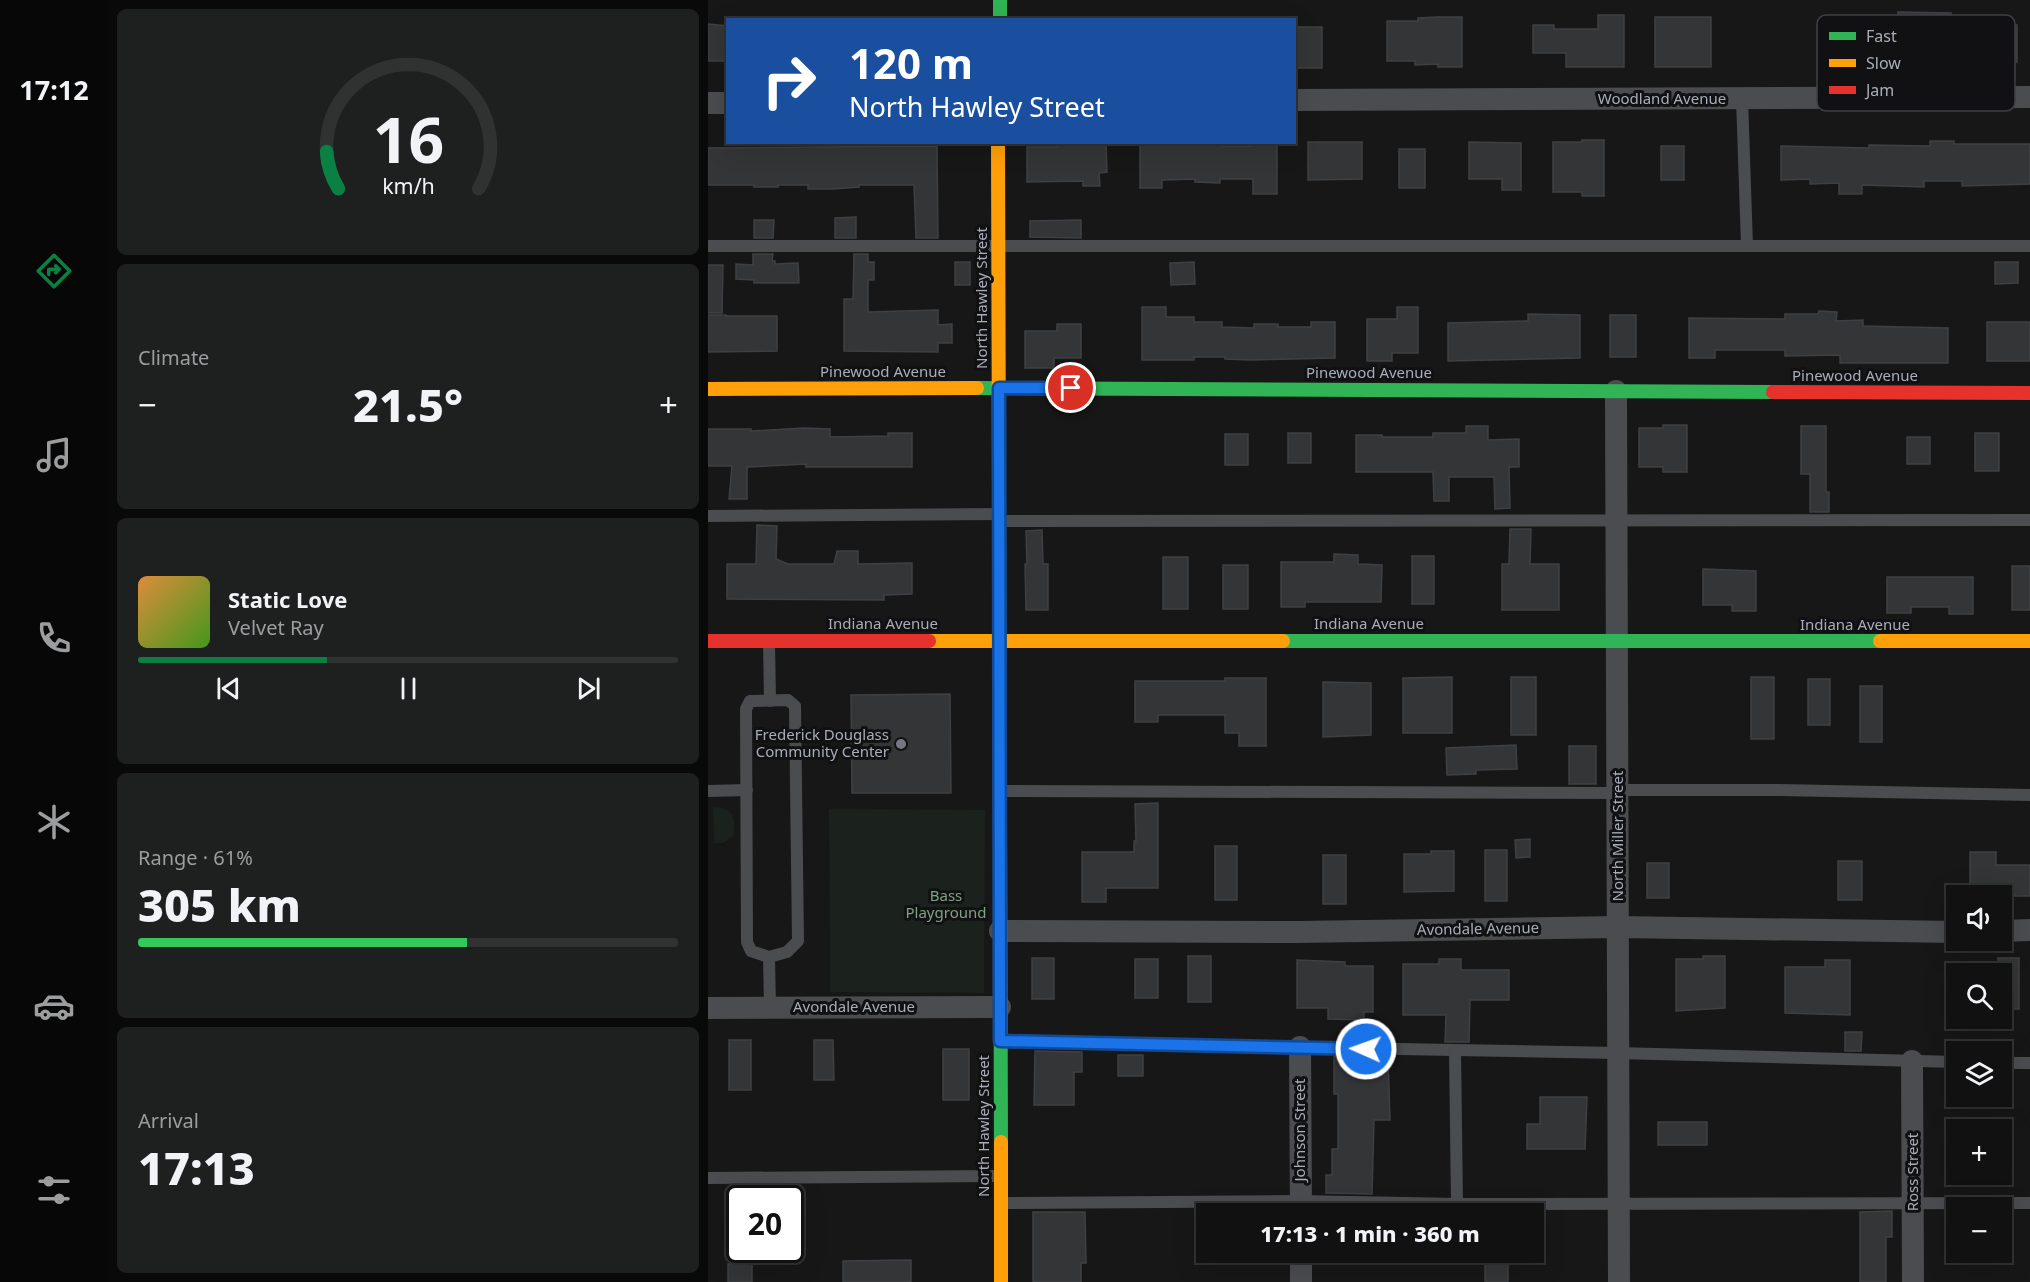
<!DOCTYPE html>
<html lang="en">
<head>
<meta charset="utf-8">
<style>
	body { margin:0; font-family:"Noto Sans",sans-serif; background:#1e1f1f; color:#f1f3f6; height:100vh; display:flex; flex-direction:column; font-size:22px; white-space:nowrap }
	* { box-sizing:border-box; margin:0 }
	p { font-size:20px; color:#9c9d9f }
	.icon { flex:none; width:33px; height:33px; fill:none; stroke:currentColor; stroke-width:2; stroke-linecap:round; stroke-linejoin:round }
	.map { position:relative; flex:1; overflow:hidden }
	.details { display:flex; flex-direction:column; gap:9px; padding:9px; background:#090909; width:600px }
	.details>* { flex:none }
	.banner { position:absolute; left:18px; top:18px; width:570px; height:126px; border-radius:0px; box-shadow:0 6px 24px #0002,0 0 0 2px #303131; background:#1a4fa0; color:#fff; overflow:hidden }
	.buttons { position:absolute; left:1238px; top:885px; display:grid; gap:12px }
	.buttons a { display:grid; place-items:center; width:66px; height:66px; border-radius:0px; background:#111; box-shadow:0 6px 24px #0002,0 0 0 2px #303131; font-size:30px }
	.speed { position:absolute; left:18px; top:1185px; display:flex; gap:12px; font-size:30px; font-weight:700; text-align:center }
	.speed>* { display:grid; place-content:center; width:78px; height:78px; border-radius:50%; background:#111; box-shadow:0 6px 24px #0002,0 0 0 2px #303131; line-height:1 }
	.speed .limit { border:3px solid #111; border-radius:9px; background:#fff; color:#111 }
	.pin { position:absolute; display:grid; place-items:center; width:51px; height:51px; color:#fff; margin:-26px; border:3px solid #fff; border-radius:50%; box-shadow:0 2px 6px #0007 }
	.me { position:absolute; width:66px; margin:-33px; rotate:272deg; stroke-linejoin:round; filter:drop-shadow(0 0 4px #0008) }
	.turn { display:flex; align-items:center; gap:21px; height:126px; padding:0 24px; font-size:27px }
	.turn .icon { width:78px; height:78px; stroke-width:2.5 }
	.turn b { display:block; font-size:42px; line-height:51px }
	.big { font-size:45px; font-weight:800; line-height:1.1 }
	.details .tile { flex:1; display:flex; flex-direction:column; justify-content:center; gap:9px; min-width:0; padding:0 21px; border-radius:9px; background:#1e1f1f }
	.details .dial { align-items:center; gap:0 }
	.dial svg { height:156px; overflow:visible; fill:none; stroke:#303131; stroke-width:7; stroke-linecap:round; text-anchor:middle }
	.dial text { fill:#f1f3f6; stroke:none }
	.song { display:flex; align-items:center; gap:18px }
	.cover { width:72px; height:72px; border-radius:9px; background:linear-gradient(135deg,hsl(30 70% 55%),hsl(100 70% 35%)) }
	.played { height:6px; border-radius:3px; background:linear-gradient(90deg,#0b8043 35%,#303131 35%) }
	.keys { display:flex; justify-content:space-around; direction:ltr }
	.heat { display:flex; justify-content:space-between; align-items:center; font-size:33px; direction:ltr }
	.charge { height:9px; border-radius:4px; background:linear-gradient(90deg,#34c759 61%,#303131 0) }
	.trip { position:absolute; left:488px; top:1203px; width:348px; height:60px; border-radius:0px; background:#111; box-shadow:0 6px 24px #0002,0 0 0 2px #303131; font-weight:800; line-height:60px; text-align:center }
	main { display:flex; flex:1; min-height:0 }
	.dock { display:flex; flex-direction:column; width:108px; justify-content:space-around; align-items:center; background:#070707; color:#9c9d9f }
	.dock .icon { width:42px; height:42px }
	.dock .current { color:#0b8043 }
	.dock b { font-size:27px; color:#f1f3f6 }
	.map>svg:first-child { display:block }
</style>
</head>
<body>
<main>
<nav class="dock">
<b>17:12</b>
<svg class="icon current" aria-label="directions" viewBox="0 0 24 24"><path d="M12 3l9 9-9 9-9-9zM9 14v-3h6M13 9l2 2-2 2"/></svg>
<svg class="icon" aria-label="music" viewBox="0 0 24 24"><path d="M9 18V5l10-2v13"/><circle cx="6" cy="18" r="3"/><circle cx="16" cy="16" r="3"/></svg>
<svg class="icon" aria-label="phone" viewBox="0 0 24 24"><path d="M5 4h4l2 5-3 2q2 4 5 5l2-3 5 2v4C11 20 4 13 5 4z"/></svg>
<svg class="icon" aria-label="climate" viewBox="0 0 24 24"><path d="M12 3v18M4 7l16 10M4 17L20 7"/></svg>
<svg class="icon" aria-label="car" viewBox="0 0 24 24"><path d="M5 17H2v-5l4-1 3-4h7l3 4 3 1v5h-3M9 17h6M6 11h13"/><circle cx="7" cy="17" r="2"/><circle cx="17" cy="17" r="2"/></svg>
<svg class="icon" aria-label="filters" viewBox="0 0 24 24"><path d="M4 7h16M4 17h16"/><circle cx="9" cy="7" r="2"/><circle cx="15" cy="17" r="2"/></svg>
</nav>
<section class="details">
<div class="tile dial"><svg viewBox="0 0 100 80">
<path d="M14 69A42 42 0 1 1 86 69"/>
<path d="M14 69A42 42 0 0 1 8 50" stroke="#0b8043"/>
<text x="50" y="56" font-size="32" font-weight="700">16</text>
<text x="50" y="72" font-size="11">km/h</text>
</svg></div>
<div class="tile"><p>Climate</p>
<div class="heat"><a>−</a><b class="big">21.5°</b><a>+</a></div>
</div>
<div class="tile">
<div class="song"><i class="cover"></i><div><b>Static Love</b><p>Velvet Ray</p></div></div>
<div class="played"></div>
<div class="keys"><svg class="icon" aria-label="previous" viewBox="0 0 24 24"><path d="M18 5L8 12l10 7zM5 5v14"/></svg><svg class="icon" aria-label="pause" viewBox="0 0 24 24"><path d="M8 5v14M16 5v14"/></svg><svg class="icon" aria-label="next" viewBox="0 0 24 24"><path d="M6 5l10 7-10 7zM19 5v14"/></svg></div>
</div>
<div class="tile"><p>Range · 61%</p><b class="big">305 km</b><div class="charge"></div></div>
<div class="tile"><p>Arrival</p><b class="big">17:13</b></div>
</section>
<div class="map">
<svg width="1322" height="1282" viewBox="0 0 1322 1282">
	<rect width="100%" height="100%" fill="#171717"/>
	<g fill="#1b211c">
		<path d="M5,807C25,807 29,819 25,836L15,843H6Z"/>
		<path d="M121,809L277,810L276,993L122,992Z"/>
	</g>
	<g fill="#343537" stroke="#3f4043" stroke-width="1.5">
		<path d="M1190,12L1243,13V23L1309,25V62H1134V19L1190,17Z"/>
		<path d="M890,15H916V67H858V53H825V25H846V29H890Z"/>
		<path d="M730,17H754V67H730V64L707,65V61H679V21H710V18Z"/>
		<rect x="947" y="17" width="56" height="50"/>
		<path d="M0,24L20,26V61H0Z"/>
		<rect x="587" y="27" width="27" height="41"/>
		<path d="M874,140H896V196H874V192H845V142H874Z"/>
		<path d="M1222,141H1246V144H1322V184L1254,186V181H1216V187L1154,185V194H1131V183L1102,184V179L1073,180V146L1161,148V145L1222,146Z"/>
		<path d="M349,142H398L399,172L391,173L392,186H375V181L319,182V147H349Z"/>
		<path d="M432,142L513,143V146H545V142H569V194H545V179H512V183L487,182V179L454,180V188H432Z"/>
		<path d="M600,142H654V179L600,180Z"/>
		<path d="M761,142L813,143V190H794V179H761Z"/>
		<path d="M229,146L230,238H208L206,185H151V187L124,189H100V185H70V187H46V185H0V148Z"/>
		<rect x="953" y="146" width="23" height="34"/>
		<rect x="691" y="149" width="26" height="39"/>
		<path d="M148,217V238H127V218Z"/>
		<path d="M46,220H66L65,238H46Z"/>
		<path d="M373,220V238L322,237V221Z"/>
		<path d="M45,254H65L64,261H67V264L90,263L91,283H46V280L28,279V264L45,265Z"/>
		<path d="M146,254H160V262H166V280H160V312L230,310V325L244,324V343H230V352L136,351V299H145Z"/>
		<rect x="247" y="262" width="15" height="23"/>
		<path d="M486,262L487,284L463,285L462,263Z"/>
		<path d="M1287,262H1310V283L1287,284Z"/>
		<path d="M0,265H15L14,313H0Z"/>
		<path d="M434,307H458V317H486V322H514V327L546,328V324H570V327H603V322H627V358L542,360L517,359V357H486V360H434Z"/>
		<path d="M689,307H710V353H684V361H659V319H689Z"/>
		<path d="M1111,311L1129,312L1128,321L1155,320V326L1240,328V363H1132V355L1077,356V350H1007V358H981V318L1077,319V314H1110Z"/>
		<path d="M820,314L872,315V358L740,361V323L820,321Z"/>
		<path d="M0,315H18V316H69V351L0,352Z"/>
		<rect x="902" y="315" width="26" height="42"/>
		<rect x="1279" y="322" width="43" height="39"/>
		<path d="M349,324H373V358H346V368H317V331H349Z"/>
		<path d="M955,425H979V472H955V467H931V428H955Z"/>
		<path d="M758,426H780V440L811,439V467H801L802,508L787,509L786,477H741V501H726L725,472H648V435H674V437H725V433H758Z"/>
		<path d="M1093,426H1118V492H1121V512H1102V474H1093Z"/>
		<path d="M96,428L122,429V437L180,436V433H204V467H98V464L39,467V499H21L24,466H0V429H43V431Z"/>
		<rect x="580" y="433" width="23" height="30"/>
		<rect x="1267" y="433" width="24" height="38"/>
		<rect x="517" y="434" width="23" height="31"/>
		<rect x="1199" y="437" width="23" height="27"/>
		<path d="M49,525L69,526L68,559L80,564H126L129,551H150V564L204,563V594L176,595V600L19,599V564H48Z"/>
		<path d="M802,529H823L822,564H851V610H794V564H801Z"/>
		<path d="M334,530L335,564H340V610H318L317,564H319L318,531Z"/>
		<path d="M626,554L650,555V564L674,565L673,602H597V607H573V562H626Z"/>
		<rect x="704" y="556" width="22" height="48"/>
		<rect x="455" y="557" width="25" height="52"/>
		<rect x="515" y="565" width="25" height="44"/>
		<rect x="1304" y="566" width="18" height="44"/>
		<path d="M995,569L1048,571V611H1024V605H995Z"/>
		<path d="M1179,577H1265V614H1241V607H1203V613H1179Z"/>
		<path d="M744,677V733H695V678Z"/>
		<rect x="803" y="677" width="25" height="58"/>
		<rect x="1043" y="677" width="23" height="62"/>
		<path d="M517,678H558V746H531V733H517V715H450V722H427V681H517Z"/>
		<rect x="1100" y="679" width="22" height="46"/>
		<path d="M615,682L663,683V735L615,737Z"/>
		<rect x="1152" y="686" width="22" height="56"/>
		<path d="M242,694L243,793H144L143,695Z"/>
		<path d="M808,745L809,769L768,770V774L739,775L738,748Z"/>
		<rect x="861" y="746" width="27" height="38"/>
		<path d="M450,803V888H398V902H374V852H426V841H428L427,804Z"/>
		<path d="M822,839V857L808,858L807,840Z"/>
		<rect x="507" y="846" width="22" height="54"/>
		<rect x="777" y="850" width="22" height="51"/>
		<path d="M723,851H746V891L696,892V854H723Z"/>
		<path d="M1262,852H1288V865H1322V896H1262Z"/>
		<rect x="615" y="855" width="23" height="49"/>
		<rect x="1130" y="861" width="24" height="39"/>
		<rect x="939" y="863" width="22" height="35"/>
		<rect x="480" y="956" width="23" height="46"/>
		<path d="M995,956H1017V1008L968,1011V959H995Z"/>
		<rect x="324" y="958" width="22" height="41"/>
		<path d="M1290,958H1311V1009H1293V974H1290Z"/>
		<rect x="427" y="959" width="23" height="39"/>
		<path d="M731,959H753V970H801V1000H762L761,1042H737L738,1015H695V964H731Z"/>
		<path d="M589,960L637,962V966H665V1012H656V1020L620,1019V1008H589Z"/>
		<path d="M1117,960H1142V1015L1077,1013V967H1117Z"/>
		<path d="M1137,1032H1154L1153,1051H1137Z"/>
		<rect x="21" y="1040" width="22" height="50"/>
		<path d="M106,1040H125L126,1080H106Z"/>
		<rect x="235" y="1049" width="26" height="51"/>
		<path d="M327,1051L374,1052V1072H366V1105H326Z"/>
		<rect x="410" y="1055" width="25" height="21"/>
		<path d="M626,1056L680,1057L682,1120H666L664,1194L618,1193V1175H624V1149H630V1094H626Z"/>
		<path d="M832,1097H879L877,1149H819V1124H832Z"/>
		<rect x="950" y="1122" width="49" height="23"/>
		<path d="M1184,1211V1237H1178V1282H1152V1212Z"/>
		<path d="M325,1212H377L378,1263H373V1282H325Z"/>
		<rect x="777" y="1258" width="23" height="24"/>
		<path d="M203,1260V1282H135V1261Z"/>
		<rect x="20" y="1264" width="24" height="18"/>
	</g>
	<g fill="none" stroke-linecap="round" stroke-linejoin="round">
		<g stroke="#4b4c50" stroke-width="12">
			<path d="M1034,98L1039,246"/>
			<path d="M0,246H1322"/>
			<path d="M0,516L290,514"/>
			<path d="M291,521L1322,520"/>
			<path d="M61,642L62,701"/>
			<path d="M910,790H1071L1322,795"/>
			<path d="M0,791L39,790"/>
			<path d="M293,791L910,793"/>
			<path d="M61,957L43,951L39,942L38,709L42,701L80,700L87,706L90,941L79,952L61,957L62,1008"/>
			<path d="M294,1042L909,1053L1248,1062"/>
			<path d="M747,1051L749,1204"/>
			<path d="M1293,1063H1322"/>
			<path d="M0,1178L292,1176"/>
			<path d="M294,1203L592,1201L749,1204L1322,1203"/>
		</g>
		<g stroke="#4b4c50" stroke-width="22">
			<path d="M586,100L1322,97"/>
			<path d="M0,103H20"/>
			<path d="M908,391L911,1282"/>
			<path d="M292,931L590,932L910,927L1248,932"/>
			<path d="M1293,931L1322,930"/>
			<path d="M0,1008L292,1007"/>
			<path d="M592,1047L593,1214"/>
			<path d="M1204,1061L1205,1282"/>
			<path d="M593,1252V1282"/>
		</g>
		<g stroke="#30b455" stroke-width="14">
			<path d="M292,0V20"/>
			<path d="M269,388L1065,392"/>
			<path d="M291,489L293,1142"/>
			<path d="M575,641H1172"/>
		</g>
		<g stroke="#ff9f0a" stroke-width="14">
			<path d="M290,142L291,489"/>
			<path d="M0,389L269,388"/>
			<path d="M221,641H575"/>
			<path d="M1172,641H1322"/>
			<path d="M293,1142V1282"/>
		</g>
		<g stroke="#e5322d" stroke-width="14">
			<path d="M1065,392L1322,393"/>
			<path d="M0,641H221"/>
		</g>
	</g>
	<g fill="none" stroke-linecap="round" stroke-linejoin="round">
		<g stroke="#114b97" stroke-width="15">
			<path id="route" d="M363,388H291L292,1041L658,1049"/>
		</g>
		<use href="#route" stroke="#1a73e8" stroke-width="10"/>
	</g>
	<circle fill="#757880" stroke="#111113" stroke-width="2" cx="193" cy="744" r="6"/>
	<g text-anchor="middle" stroke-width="6" stroke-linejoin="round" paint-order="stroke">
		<g font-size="15" fill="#a8adb8" stroke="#111113">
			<text x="954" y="104">Woodland Avenue</text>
			<text transform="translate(274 298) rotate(-90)" y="5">North Hawley Street</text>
			<text x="175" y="377">Pinewood Avenue</text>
			<text x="661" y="378">Pinewood Avenue</text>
			<text x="1147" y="381">Pinewood Avenue</text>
			<text x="175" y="629">Indiana Avenue</text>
			<text x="661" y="629">Indiana Avenue</text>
			<text x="1147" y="630">Indiana Avenue</text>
			<text transform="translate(910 836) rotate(-90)" y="5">North Miller Street</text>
			<text transform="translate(770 929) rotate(-1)" y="5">Avondale Avenue</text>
			<text x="146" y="1012">Avondale Avenue</text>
			<text transform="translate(276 1126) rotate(-90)" y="5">North Hawley Street</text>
			<text transform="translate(592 1130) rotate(-90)" y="5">Johnson Street</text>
			<text transform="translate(1205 1172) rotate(-90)" y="5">Ross Street</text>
		</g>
		<g font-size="15" fill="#a8adb8" stroke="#111113" text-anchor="end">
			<text x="181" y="740">Frederick Douglass<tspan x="181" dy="17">Community Center</tspan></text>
		</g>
		<g font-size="15" fill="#7fa381" stroke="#111113">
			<text x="238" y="901">Bass<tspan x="238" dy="17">Playground</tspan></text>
		</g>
	</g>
	<rect x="1109" y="15" width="198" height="96" rx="9" fill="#111113" stroke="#3e4045" stroke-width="1.5"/>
	<rect x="1121" y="32" width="27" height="8" fill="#30b455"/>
	<rect x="1121" y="59" width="27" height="8" fill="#ff9f0a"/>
	<rect x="1121" y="86" width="27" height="8" fill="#e5322d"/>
	<g font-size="16" fill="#a8adb8">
		<text x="1158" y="42">Fast</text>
		<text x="1158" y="69">Slow</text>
		<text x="1158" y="96">Jam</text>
	</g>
</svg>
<div class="buttons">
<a><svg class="icon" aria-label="sound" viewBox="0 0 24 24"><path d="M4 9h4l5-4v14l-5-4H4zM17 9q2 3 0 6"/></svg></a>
<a><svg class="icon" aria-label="search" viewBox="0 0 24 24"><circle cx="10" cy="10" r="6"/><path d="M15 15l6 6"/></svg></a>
<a><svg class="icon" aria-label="layers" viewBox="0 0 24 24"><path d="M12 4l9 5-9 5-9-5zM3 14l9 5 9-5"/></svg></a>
<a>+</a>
<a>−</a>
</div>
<div class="speed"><div class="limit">20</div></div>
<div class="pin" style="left:363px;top:388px;background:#d93025"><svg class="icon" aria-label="arrive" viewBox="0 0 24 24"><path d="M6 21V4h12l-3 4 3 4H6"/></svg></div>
<svg class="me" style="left:658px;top:1049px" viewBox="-20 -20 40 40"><circle r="17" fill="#1a73e8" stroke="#fff" stroke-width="3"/><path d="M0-11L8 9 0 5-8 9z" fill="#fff"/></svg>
<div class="trip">17:13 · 1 min · 360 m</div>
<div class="banner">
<div class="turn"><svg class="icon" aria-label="right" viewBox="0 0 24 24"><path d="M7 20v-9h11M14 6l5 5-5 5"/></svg><div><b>120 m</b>North Hawley Street</div></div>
</div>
</div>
</main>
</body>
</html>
